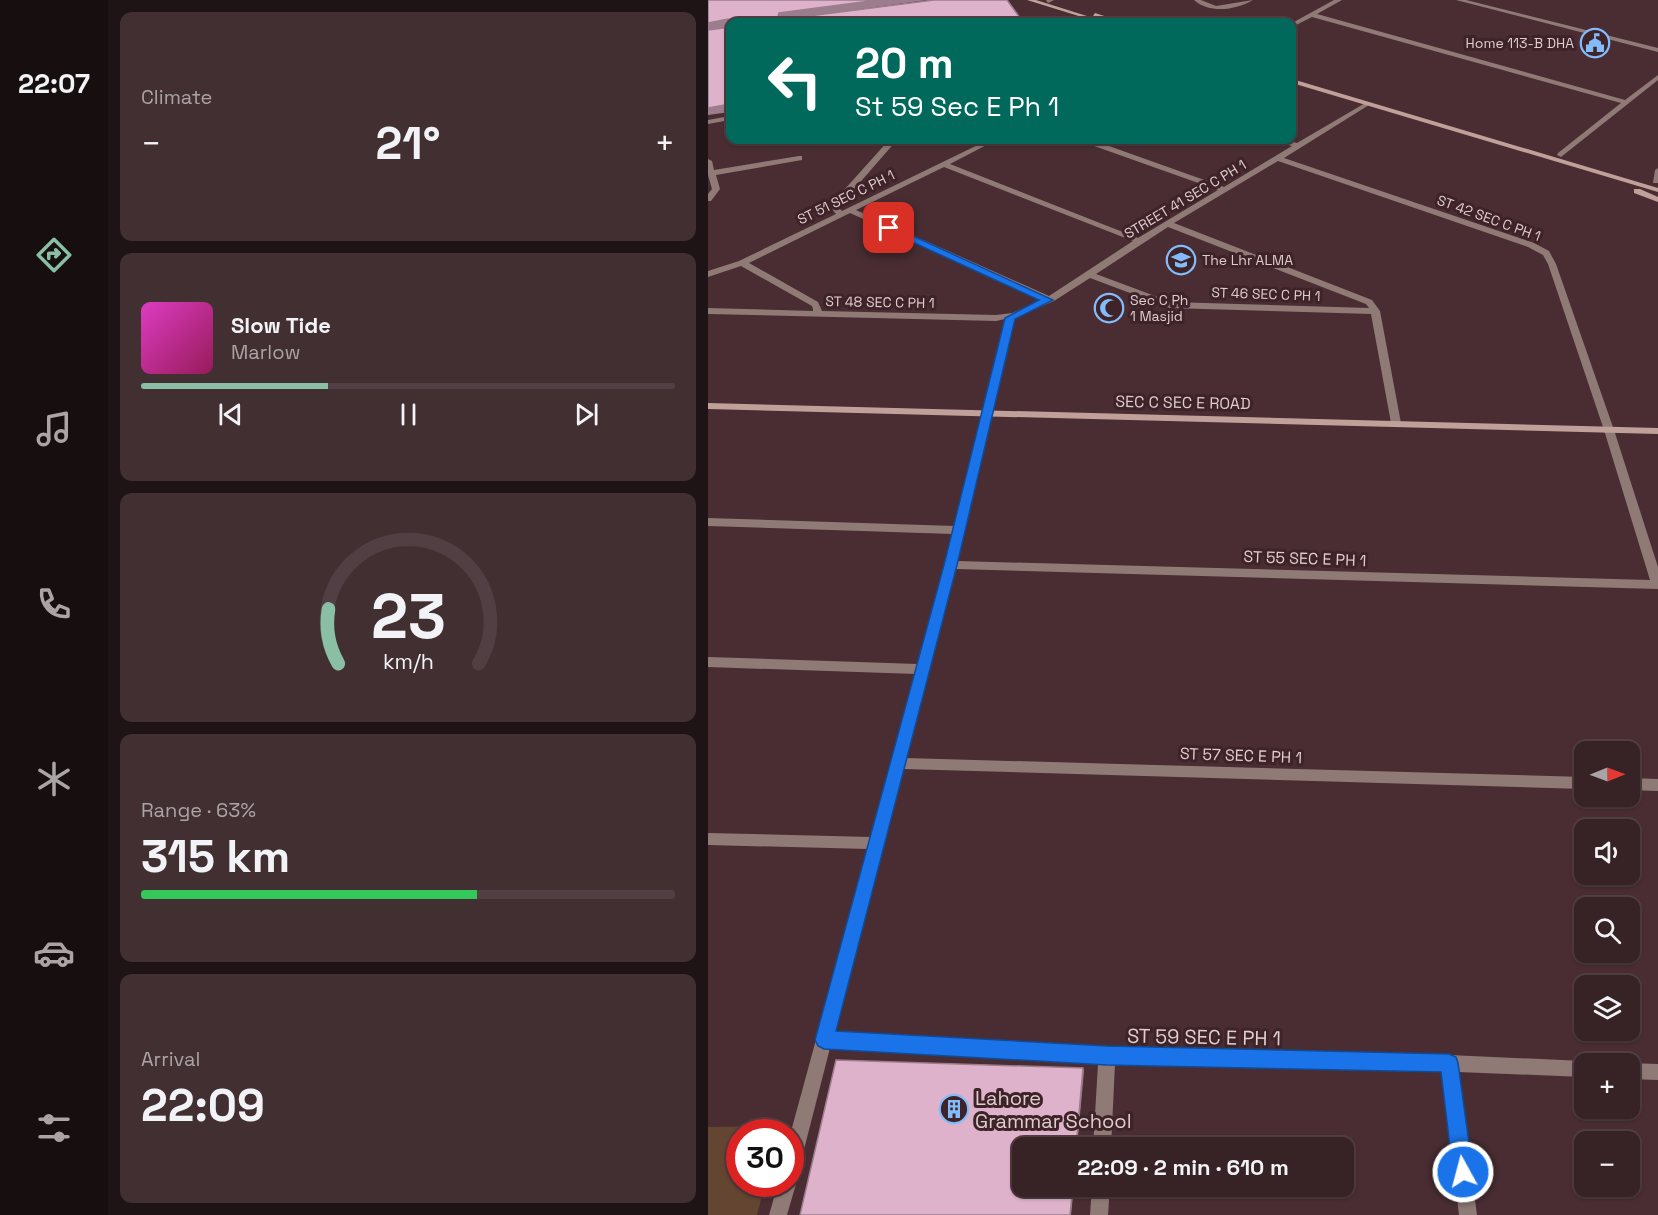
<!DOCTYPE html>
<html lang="en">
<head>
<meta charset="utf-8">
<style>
	body { margin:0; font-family:"Space Grotesk",sans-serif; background:#422f32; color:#f1f3f6; height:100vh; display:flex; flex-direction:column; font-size:22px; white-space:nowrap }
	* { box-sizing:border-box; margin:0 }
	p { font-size:20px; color:#aaa4a7 }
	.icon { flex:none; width:33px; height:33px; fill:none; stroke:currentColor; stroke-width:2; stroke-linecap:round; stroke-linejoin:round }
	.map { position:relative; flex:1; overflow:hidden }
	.sheet { display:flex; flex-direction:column; gap:12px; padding:12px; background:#1e1315; width:600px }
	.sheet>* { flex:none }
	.guide { position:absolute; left:18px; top:18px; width:570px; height:126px; border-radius:12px; box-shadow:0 2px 4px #0004,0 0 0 2px #513f43; background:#00695c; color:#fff; overflow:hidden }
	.needle { width:39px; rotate:89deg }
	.buttons { position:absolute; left:866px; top:741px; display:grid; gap:12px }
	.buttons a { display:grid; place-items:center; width:66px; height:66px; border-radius:12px; background:#372226; box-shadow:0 2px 4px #0004,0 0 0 2px #513f43; font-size:30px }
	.speed { position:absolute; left:18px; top:1119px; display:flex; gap:12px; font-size:30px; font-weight:700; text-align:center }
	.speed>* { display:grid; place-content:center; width:78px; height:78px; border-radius:50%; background:#372226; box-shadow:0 2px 4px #0004,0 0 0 2px #513f43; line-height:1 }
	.speed .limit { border:9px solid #d22; background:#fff; color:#111 }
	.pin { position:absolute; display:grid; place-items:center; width:51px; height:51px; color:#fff; margin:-26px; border-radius:12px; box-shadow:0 3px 9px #0006 }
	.me { position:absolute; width:66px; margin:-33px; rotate:353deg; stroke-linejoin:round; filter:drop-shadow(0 0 4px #0008) }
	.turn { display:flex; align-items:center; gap:21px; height:126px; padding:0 30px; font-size:27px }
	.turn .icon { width:78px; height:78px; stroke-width:2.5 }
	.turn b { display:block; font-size:42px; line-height:51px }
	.big { font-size:45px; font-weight:700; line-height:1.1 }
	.sheet .tile { flex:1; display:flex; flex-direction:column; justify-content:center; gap:9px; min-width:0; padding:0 21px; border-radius:12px; background:#422f32 }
	.sheet .dial { align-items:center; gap:0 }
	.dial svg { height:156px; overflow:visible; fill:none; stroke:#513f43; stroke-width:7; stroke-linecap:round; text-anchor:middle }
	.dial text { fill:#f1f3f6; stroke:none }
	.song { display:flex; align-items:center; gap:18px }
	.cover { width:72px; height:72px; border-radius:9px; background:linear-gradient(135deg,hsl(310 70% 55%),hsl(330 70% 35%)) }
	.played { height:6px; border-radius:3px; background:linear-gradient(90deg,#8abfa5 35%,#513f43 35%) }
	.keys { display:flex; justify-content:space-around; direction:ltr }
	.heat { display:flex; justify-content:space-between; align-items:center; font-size:33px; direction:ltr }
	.charge { height:9px; border-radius:4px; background:linear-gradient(90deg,#34c759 63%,#513f43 0) }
	.trip { position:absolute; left:304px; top:1137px; width:342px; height:60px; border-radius:12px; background:#372226; box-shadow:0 2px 4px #0004,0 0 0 2px #513f43; font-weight:700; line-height:60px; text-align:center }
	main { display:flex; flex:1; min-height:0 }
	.dock { display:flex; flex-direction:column; width:108px; justify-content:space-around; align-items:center; background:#160e0f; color:#aaa4a7 }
	.dock .icon { width:42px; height:42px }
	.dock .on { color:#8abfa5 }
	.dock b { font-size:27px; color:#f1f3f6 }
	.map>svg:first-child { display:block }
</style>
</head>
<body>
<main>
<nav class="dock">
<b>22:07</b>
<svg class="icon on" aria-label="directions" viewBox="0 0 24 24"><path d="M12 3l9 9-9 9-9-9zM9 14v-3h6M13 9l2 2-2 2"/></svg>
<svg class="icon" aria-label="music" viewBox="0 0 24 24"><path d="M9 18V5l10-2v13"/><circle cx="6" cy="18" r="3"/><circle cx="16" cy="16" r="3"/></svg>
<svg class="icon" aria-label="phone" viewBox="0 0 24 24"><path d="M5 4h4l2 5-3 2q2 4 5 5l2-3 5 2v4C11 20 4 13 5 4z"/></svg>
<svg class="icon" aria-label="climate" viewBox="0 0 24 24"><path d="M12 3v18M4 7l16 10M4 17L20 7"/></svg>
<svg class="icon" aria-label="car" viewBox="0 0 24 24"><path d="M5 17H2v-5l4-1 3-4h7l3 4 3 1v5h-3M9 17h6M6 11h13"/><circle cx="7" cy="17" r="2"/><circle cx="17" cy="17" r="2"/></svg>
<svg class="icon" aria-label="filters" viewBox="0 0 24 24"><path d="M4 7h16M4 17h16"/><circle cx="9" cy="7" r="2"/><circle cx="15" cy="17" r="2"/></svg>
</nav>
<section class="sheet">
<div class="tile"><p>Climate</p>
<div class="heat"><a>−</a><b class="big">21°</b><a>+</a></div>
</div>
<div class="tile">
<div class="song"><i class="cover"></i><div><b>Slow Tide</b><p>Marlow</p></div></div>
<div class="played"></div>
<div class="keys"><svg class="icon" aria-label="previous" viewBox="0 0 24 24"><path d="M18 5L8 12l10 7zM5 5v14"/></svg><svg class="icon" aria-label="pause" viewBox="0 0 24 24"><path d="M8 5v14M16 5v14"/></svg><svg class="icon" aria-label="next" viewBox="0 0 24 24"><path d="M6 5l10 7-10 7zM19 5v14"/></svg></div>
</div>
<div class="tile dial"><svg viewBox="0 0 100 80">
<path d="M14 69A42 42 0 1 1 86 69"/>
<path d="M14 69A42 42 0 0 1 9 41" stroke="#8abfa5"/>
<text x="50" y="56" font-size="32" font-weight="700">23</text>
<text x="50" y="72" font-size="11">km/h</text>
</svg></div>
<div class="tile"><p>Range · 63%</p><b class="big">315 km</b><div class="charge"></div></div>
<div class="tile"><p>Arrival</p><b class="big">22:09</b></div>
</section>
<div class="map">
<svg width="950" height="1215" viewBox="0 0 950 1215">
	<rect width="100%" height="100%" fill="#492d32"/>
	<path fill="#634531" d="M70,1126L68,1132H32V1184H57L49,1215H0V1127Z"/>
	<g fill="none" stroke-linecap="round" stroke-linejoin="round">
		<path fill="#8f7a76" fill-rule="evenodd" d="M950,168V183H945L947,170Z"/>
		<g fill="#8f7a76" fill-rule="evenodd">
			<path d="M338,0H346L340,3Z"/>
			<path d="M486,0H493L508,6L545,0C528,10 502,14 486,0Z"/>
			<path d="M626,0H634L609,14L917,100L950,75V80L853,157L849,155L850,153L913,103L604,17L584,27V23Z"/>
			<path d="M748,0H758L950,48V52Z"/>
			<path d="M379,16L381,19L368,22H360Z"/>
			<path d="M659,102L661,103V105L576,158L826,243L841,251L848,264L906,430L950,567V589L248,569L198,758L876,777V789L196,769L126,1033L399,1048L741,1055L876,1061L882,1064H876V1077L750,1072L769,1215H751L734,1071L407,1064L403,1148H385L390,1064L122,1048L91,1169L88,1175L84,1177L88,1184L79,1215H61L70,1184H82V1135L160,849L0,845V833L163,837L208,674L0,667V657L210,664L245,534L0,526V518L247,526L297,319L288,321L0,314V308L105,311V309L104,306L33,266L0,277V271L31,261L128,214L123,208L127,200L181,140H189L134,203L131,208L134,211L280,140H288L242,164L430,238L510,190L375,142V140H384L516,187L584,146L568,142V140H577L589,143ZM570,161L820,247L835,255L840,264L896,430L942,580L250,561L306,318L346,301L382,278L462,308L663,314L683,423L684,425H692L693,423L672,311L664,300L466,223ZM236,167L425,241L341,296L148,210ZM142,213L334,300L304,313L288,315L114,311L110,302L41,263ZM460,227L658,304L661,308L463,302L388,274Z"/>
			<path d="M22,116V120L0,124V120Z"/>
			<path d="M91,156H94V160L8,175L12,189L3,201H0V194L4,189L0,175V159L4,161L6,170Z"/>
			<path d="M921,778L950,779V791L921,790Z"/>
			<path d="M921,1063L950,1064V1080L921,1079V1064H919Z"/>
			<path d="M384,1186H402L400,1215H382Z"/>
		</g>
		<g fill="#c1a099" fill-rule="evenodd">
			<path d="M319,0H328L398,22H390Z"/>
			<path d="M387,13L412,21L413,22H405L385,16Z"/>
			<path d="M584,79L950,188V192L584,83Z"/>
			<path d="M926,189H932L950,197V202L926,193Z"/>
			<path d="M0,403L950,428V434L0,409Z"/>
		</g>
	</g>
	<g fill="#9c7d8e">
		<path d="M170,0H219L73,20L70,17L71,13Z"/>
		<path d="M20,19L22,26L0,31V23Z"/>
		<path d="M22,104V112L0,115V108Z"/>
		<path d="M375,1068L376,1071L369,1148H368Z"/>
		<path d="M365,1186H366L363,1215H362Z"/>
	</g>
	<g fill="#dfb2cb" stroke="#9c7d8e" stroke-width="1.5">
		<path d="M0,0H170L71,13L70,17L85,18L226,0H299L315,22H22V41H21L22,46V104L0,108V30L22,27V21L20,19L0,23Z"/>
		<path d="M128,1060L375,1068L368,1148H315V1186H365L362,1215H92Z"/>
	</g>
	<path fill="#1a73e8" stroke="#114b97" stroke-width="1.5" d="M181,225L345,300L307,319L249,565L128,1031L399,1046L741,1054L748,1057L750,1063L765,1172L762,1179L755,1182L748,1179L745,1172L733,1072L399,1065L116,1049L110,1046L107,1040L236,565L297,318L331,300L178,230V226Z"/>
	<defs>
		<g id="civic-ring" transform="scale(1.5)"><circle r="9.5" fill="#3e2328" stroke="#84bcfb" stroke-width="1.5"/><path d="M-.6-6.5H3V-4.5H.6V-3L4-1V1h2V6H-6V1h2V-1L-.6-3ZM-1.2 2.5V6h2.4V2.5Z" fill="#84bcfb"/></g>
		<g id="school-ring" transform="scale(1.5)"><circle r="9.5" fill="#3e2328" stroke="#84bcfb" stroke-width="1.5"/><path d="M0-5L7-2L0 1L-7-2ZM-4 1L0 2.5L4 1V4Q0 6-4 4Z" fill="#84bcfb"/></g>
		<g id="mosque-ring" transform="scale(1.5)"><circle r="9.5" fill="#3e2328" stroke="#84bcfb" stroke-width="1.5"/><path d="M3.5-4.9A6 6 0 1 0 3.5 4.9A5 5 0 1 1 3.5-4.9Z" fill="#84bcfb"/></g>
		<g id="building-ring" transform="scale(1.5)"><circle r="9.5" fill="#3e2328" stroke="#84bcfb" stroke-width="1.5"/><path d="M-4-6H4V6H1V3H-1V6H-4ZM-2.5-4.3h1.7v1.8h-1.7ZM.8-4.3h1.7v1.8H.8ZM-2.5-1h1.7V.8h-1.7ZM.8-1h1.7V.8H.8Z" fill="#84bcfb"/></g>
	</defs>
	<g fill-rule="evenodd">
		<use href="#civic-ring" x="887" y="43"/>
		<use href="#school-ring" x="473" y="260"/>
		<use href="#mosque-ring" x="401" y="308"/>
		<use href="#building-ring" x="246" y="1109"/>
	</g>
	<g text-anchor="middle" stroke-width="6" stroke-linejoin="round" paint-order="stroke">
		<g font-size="14" fill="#dfcdcf" stroke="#3e2328" text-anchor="start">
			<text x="866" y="48" text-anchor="end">Home 113-B DHA</text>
			<text x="494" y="265">The Lhr ALMA</text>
			<text x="422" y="305">Sec C Ph<tspan x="422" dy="16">1 Masjid</tspan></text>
		</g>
		<g font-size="14" fill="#dfcdcf" stroke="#3e2328">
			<text transform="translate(138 197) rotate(-26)" y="5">ST 51 SEC C PH 1</text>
			<text transform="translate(477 199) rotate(-31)" y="5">STREET 41 SEC C PH 1</text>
			<text transform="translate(781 218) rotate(20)" y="5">ST 42 SEC C PH 1</text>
			<text transform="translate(558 294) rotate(2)" y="5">ST 46 SEC C PH 1</text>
			<text transform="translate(172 302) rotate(1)" y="5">ST 48 SEC C PH 1</text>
		</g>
		<g font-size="16" fill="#dfcdcf" stroke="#3e2328">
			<text transform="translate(475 402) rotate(1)" y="6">SEC C SEC E ROAD</text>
			<text transform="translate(597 558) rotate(2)" y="6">ST 55 SEC E PH 1</text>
			<text transform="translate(533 755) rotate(2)" y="6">ST 57 SEC E PH 1</text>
		</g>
		<g font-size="20" fill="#dfcdcf" stroke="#3e2328">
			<text transform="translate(496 1037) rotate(1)" y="7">ST 59 SEC E PH 1</text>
		</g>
		<g font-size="20" fill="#dfcdcf" stroke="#3e2328" text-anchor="start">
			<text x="267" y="1105">Lahore<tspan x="267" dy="23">Grammar School</tspan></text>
		</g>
	</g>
</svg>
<div class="buttons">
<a><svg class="needle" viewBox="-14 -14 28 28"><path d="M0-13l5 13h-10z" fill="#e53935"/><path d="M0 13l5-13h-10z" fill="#aaa4a7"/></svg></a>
<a><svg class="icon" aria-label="sound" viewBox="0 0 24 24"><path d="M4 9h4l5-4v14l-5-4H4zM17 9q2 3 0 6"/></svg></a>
<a><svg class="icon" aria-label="search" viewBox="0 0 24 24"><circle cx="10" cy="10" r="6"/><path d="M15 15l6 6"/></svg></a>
<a><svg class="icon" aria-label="layers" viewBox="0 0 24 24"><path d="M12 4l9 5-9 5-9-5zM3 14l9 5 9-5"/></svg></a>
<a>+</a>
<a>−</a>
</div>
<div class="speed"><div class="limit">30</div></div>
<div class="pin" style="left:181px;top:228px;background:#d93025"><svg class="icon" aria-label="arrive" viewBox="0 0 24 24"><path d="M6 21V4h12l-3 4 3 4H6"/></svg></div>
<svg class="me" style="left:755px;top:1172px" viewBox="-20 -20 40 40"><circle r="17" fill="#1a73e8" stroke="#fff" stroke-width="3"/><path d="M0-11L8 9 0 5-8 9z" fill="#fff"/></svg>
<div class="trip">22:09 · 2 min · 610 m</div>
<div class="guide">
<div class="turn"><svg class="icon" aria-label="left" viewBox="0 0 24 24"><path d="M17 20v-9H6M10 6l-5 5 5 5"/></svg><div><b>20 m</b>St 59 Sec E Ph 1</div></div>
</div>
</div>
</main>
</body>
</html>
